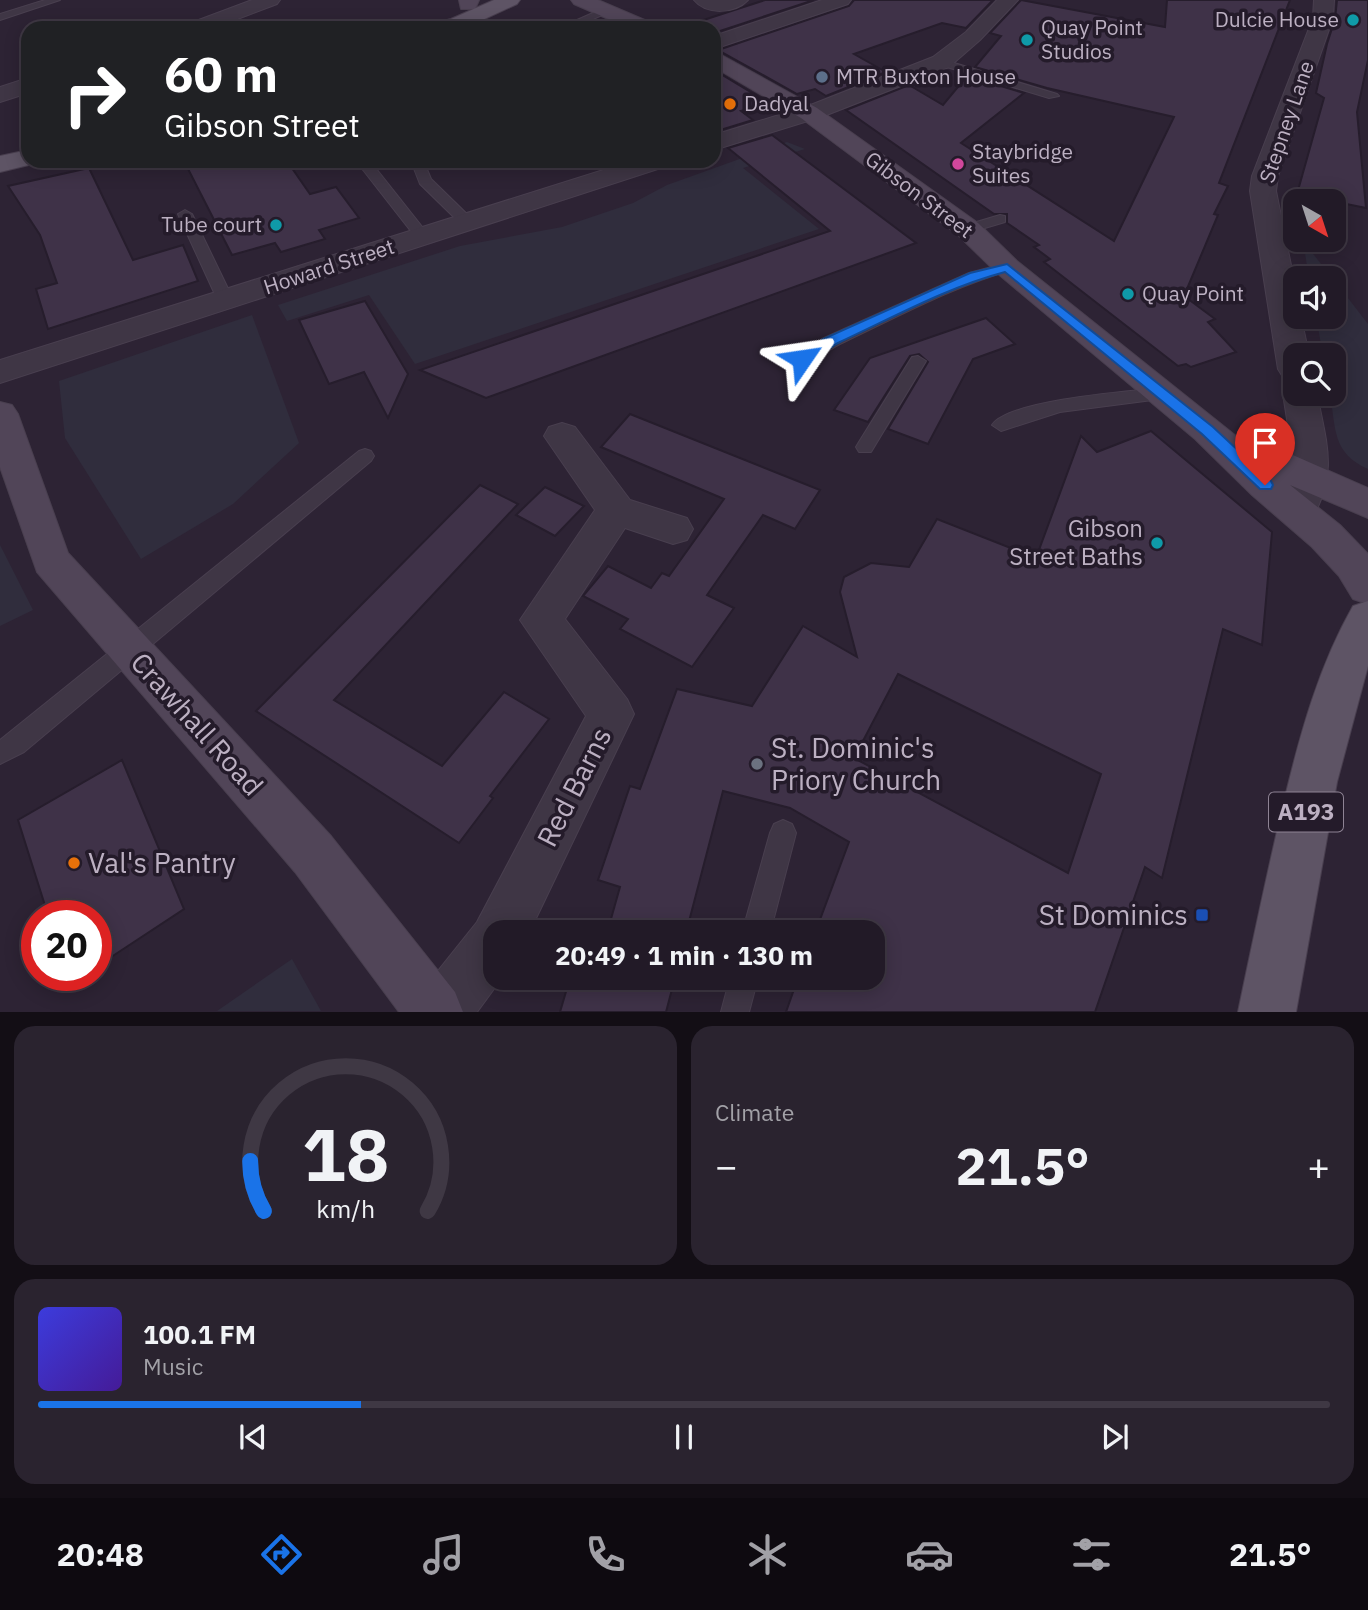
<!DOCTYPE html>
<html lang="en">
<head>
<meta charset="utf-8">
<style>
	body { margin:0; font-family:"IBM Plex Sans",sans-serif; background:#2a232f; color:#f1f3f6; height:100vh; display:flex; flex-direction:column; font-size:26px; white-space:nowrap }
	* { box-sizing:border-box; margin:0 }
	p { font-size:23px; color:#a2a1a7 }
	.icon { flex:none; width:38px; height:38px; fill:none; stroke:currentColor; stroke-width:2; stroke-linecap:round; stroke-linejoin:round }
	.map { position:relative; height:1012px; overflow:hidden }
	.sheet { display:flex; flex-direction:column; gap:14px; padding:14px; background:#130e15; flex:1 }
	.sheet>* { flex:none }
	.top-card { position:absolute; left:21px; top:21px; width:700px; height:147px; border-radius:21px; box-shadow:0 4px 18px #0003,0 0 0 2px #3f3844; background:#202124; color:#fff; overflow:hidden }
	.needle { width:46px; rotate:141deg }
	.buttons { position:absolute; left:1283px; top:189px; display:grid; gap:14px }
	.buttons a { display:grid; place-items:center; width:63px; height:63px; border-radius:14px; background:#221a27; box-shadow:0 4px 18px #0003,0 0 0 2px #3f3844; font-size:35px }
	.speed { position:absolute; left:21px; top:900px; display:flex; gap:14px; font-size:35px; font-weight:700; text-align:center }
	.speed>* { display:grid; place-content:center; width:91px; height:91px; border-radius:50%; background:#221a27; box-shadow:0 4px 18px #0003,0 0 0 2px #3f3844; line-height:1 }
	.speed .limit { border:10px solid #d22; background:#fff; color:#111 }
	.pin { position:absolute; display:grid; place-items:center; width:60px; height:60px; color:#fff; margin:-72px -30px; border-radius:50% 50% 50% 0; rotate:-45deg; box-shadow:0 0 7px #0007 }
	.pin .icon { rotate:45deg }
	.me { position:absolute; width:77px; margin:-38px; rotate:58deg; stroke-linejoin:round; filter:drop-shadow(0 0 5px #0008) }
	.turn { display:flex; align-items:center; gap:24px; height:147px; padding:0 28px; font-size:32px }
	.turn .icon { width:91px; height:91px; stroke-width:2.5 }
	.turn b { display:block; font-size:49px; line-height:60px }
	.big { font-size:52px; font-weight:700; line-height:1.1 }
	.sheet .widget { flex:1; display:flex; flex-direction:column; justify-content:center; gap:10px; min-width:0; padding:0 24px; border-radius:21px; background:#2a232f }
	.sheet .dial { align-items:center; gap:0 }
	.dial svg { height:182px; overflow:visible; fill:none; stroke:#3f3844; stroke-width:7; stroke-linecap:round; text-anchor:middle }
	.dial text { fill:#f1f3f6; stroke:none }
	.song { display:flex; align-items:center; gap:21px }
	.cover { width:84px; height:84px; border-radius:10px; background:linear-gradient(135deg,hsl(240 70% 55%),hsl(260 70% 35%)) }
	.played { height:7px; border-radius:4px; background:linear-gradient(90deg,#1a73e8 25%,#3f3844 25%) }
	.keys { display:flex; justify-content:space-around; direction:ltr }
	.heat { display:flex; justify-content:space-between; align-items:center; font-size:38px; direction:ltr }
	.sheet .tiles { flex:1; display:grid; gap:14px; grid-template-columns:1fr 1fr }
	.widget:last-child { grid-column:span 2 }
	.trip { position:absolute; left:483px; top:920px; width:402px; height:70px; border-radius:21px; background:#221a27; box-shadow:0 4px 18px #0003,0 0 0 2px #3f3844; font-weight:700; line-height:70px; text-align:center }
	.tab-bar { display:flex; height:112px; justify-content:space-around; align-items:center; background:#0e0a10; color:#a2a1a7 }
	.tab-bar .icon { width:49px; height:49px }
	.tab-bar .active { color:#1a73e8 }
	.tab-bar b { font-size:32px; color:#f1f3f6 }
	.map>svg:first-child { display:block }
</style>
</head>
<body>
<div class="map">
<svg width="1368" height="1012" viewBox="0 0 1368 1012">
	<rect width="100%" height="100%" fill="#2d2334"/>
	<g fill="#302d3d">
		<path d="M787,142L805,149L743,168L819,229L415,364L369,295L287,321L278,305L460,246L562,227L633,203L667,185Z"/>
		<path d="M1303,241L1332,278H1309Z"/>
		<path d="M1334,280L1368,324V469C1332,453 1336,429 1330,394H1334V355H1323L1316,317H1334Z"/>
		<path d="M252,315L299,443L233,504L141,559L65,438L59,381Z"/>
		<path d="M0,545L33,610L0,626Z"/>
		<path d="M292,959L321,1011H217Z"/>
	</g>
	<g fill="#3f3248" stroke="#261d2c" stroke-width="2" fill-rule="evenodd">
		<path d="M765,0H814L714,33V28L685,26Z"/>
		<path d="M854,0H993L966,28L942,23L854,54L886,72L826,96L815,89L797,94L718,50L849,6Z"/>
		<path d="M1021,0L1165,27L1167,0H1290L1219,183L1228,186L1214,214L1218,215L1184,296L1215,319L1208,322L1236,352L1191,367L1186,364L1178,366L1044,262L1050,259L1034,247L1039,245L1007,223V214H994L846,110L909,85L943,105L967,76L1024,93L961,143L1114,241L1174,117L1047,88L975,67L1001,36L990,33Z"/>
		<path d="M1337,0H1368V60L1357,112L1366,208L1297,194L1324,98L1316,93L1327,44L1335,19Z"/>
		<path d="M714,70L769,103L741,111L753,120L714,132Z"/>
		<path d="M772,135L916,243L486,398L420,370L830,231L728,148Z"/>
		<path d="M184,161H287L310,194L336,187L359,218L319,230L325,239L281,252L275,243L232,255Z"/>
		<path d="M89,168L133,260L183,245L198,281L48,329L36,289L57,283L40,235L8,186Z"/>
		<path d="M365,301L408,374L388,418L364,372L329,384L299,320Z"/>
		<path d="M986,318L1015,344L973,359L928,444L888,429L928,362L919,354L910,356L868,422L834,410L870,358Z"/>
		<path d="M630,414L820,490L795,529L763,515L707,595L734,608L692,667L620,629L628,619L583,596L608,566L651,588L662,573L669,576L724,499L601,447Z"/>
		<path d="M1151,431L1272,532L1262,645L1223,629L1162,878L1145,867L1095,1012H786L798,978H873V933H815L849,842L790,808L723,791L686,933H607L620,887L598,880L630,786L640,789L677,689L752,706L803,626L857,657L840,592L844,577L871,563L909,567L937,519L1036,558L1081,436L1097,452ZM898,674L1101,774L1068,873L854,758Z"/>
		<path d="M480,485L518,504L334,700L442,766L504,692L549,719L490,796L493,798L459,843L256,711Z"/>
		<path d="M545,487L584,506L555,536L516,515Z"/>
		<path d="M122,760L184,909L96,967V915H48L18,820Z"/>
		<path d="M570,978H675L666,1012H560Z"/>
	</g>
	<g fill="none" stroke-linecap="round" stroke-linejoin="round">
		<g stroke="#493f4f" stroke-width="2">
			<g id="service">
				<path d="M45,0H60L0,20V14Z"/>
				<path d="M602,9L611,11L573,28H559Z"/>
				<path d="M941,59L1057,94L1059,96L1049,98L937,64L936,62Z"/>
				<path d="M360,161H370L427,233V239H417L360,166Z"/>
				<path d="M418,161H432L426,167L431,179L472,219V225H462L420,184L413,166Z"/>
				<path d="M185,210L192,214L234,301L231,304H221L218,301L178,214Z"/>
				<path d="M1000,215L1005,216V222L968,233L961,229L963,226Z"/>
				<path d="M1007,263L1014,267L1012,270C954,286 899,316 844,342C830,348 817,360 802,364L794,359L822,339L969,273Z"/>
				<path d="M918,356L926,361L871,452H859L856,447L859,442L912,357Z"/>
				<path d="M1162,388L1168,390L1171,394L1168,398L1060,412L1001,431L992,425C1008,400 1131,391 1162,388Z"/>
				<path d="M365,449L371,451L374,456L371,461L24,752L0,764V740L359,451Z"/>
				<path d="M783,820L792,824L796,833L770,933H742L770,833L774,824Z"/>
				<path d="M730,978H758L749,1012H721Z"/>
			</g>
		</g>
		<g stroke="#493f4f" stroke-width="2">
			<g id="minor">
				<path d="M252,0H280L277,4L214,28H185L188,24Z"/>
				<path d="M694,0H748C735,14 706,15 694,0Z"/>
				<path d="M822,0H851L848,4L714,49V36Z"/>
				<path d="M1314,0H1334L1333,18L1278,176L1276,191L1295,285V317H1301L1309,355H1295V380L1283,377L1278,369L1250,191L1252,176L1313,18Z"/>
				<path d="M28,78V93L0,102V87Z"/>
				<path d="M1295,384V394H1317C1327,446 1338,472 1311,521L1297,526L1283,521L1278,511L1291,479L1293,457L1283,394L1288,386Z"/>
				<path d="M562,423L575,427L630,500L687,518L693,529L687,540L673,544L625,528L565,619L627,699L634,714L529,933H495V978H502L477,1012H413L421,992L477,922L586,716L520,620L595,510L544,436L549,427Z"/>
			</g>
		</g>
		<g stroke="#493f4f" stroke-width="2">
			<g id="tertiary">
				<path d="M997,0H1018L980,40L949,67L824,116L714,150V135L808,106L933,57L966,32Z"/>
				<path d="M632,161H671L667,166L0,383V360Z"/>
			</g>
		</g>
		<g stroke="#493f4f" stroke-width="2">
			<g id="secondary">
				<path d="M459,0H479L475,9H461Z"/>
				<path d="M571,0H598L654,24L657,28H629L574,4Z"/>
				<path d="M714,51L817,108L978,223L1017,261L1236,436L1241,434L1254,438L1368,488V518L1290,485L1340,525L1368,554V604L1353,599L1339,576L1312,547L1252,495L1195,439L997,273L958,235L801,118L714,67Z"/>
				<path d="M0,402L12,405L18,414L68,553L331,836L455,992L463,1012H399L295,872L37,572L0,467Z"/>
			</g>
		</g>
		<g stroke="#493f4f" stroke-width="2">
			<g id="primary">
				<path d="M494,0H520L517,4L465,28H429L432,24L451,19Z"/>
				<path d="M28,150V161H39L37,163L0,172V156Z"/>
				<path d="M1368,601V666L1337,782L1296,1012H1238C1253,940 1268,868 1285,797C1301,731 1319,666 1353,606Z"/>
			</g>
		</g>
		<use href="#service" fill="#3f3645" fill-rule="evenodd"/>
		<use href="#minor" fill="#3f3645" fill-rule="evenodd"/>
		<use href="#tertiary" fill="#3f3645" fill-rule="evenodd"/>
		<use href="#secondary" fill="#514558" fill-rule="evenodd"/>
		<use href="#primary" fill="#5e5465" fill-rule="evenodd"/>
	</g>
	<path fill="#1a73e8" stroke="#114b97" stroke-width="2" d="M1007,264L1213,427L1271,481L1273,485L1271,489H1260L1202,434L1005,272C948,287 894,317 840,342C827,348 811,366 797,362L795,359L823,339L970,273Z"/>
	<g fill="#0f9aa8" stroke="#241b2a" stroke-width="2.5">
		<circle cx="1353" cy="20" r="7"/>
		<circle cx="1027" cy="40" r="7"/>
		<circle cx="276" cy="225" r="7"/>
		<circle cx="1128" cy="294" r="7"/>
		<circle cx="1157" cy="543" r="7"/>
	</g>
	<circle fill="#5c6f8a" stroke="#241b2a" stroke-width="2.5" cx="822" cy="77" r="7"/>
	<g fill="#e8710a" stroke="#241b2a" stroke-width="2.5">
		<circle cx="730" cy="104" r="7"/>
		<circle cx="74" cy="863" r="7"/>
	</g>
	<circle fill="#d1479c" stroke="#241b2a" stroke-width="2.5" cx="958" cy="164" r="7"/>
	<circle fill="#6b7280" stroke="#241b2a" stroke-width="2.5" cx="757" cy="764" r="7"/>
	<rect fill="#1a4fb4" stroke="#241b2a" stroke-width="2.5" x="1195" y="908" width="14" height="14" rx="3.5"/>
	<g text-anchor="middle" stroke-width="7" stroke-linejoin="round" paint-order="stroke">
		<g font-size="21" fill="#bcb0c2" stroke="#241b2a" text-anchor="start">
			<text x="1339" y="27" text-anchor="end">Dulcie House</text>
			<text x="1041" y="35">Quay Point<tspan x="1041" dy="24">Studios</tspan></text>
			<text x="836" y="84">MTR Buxton House</text>
			<text x="744" y="111">Dadyal</text>
			<text x="972" y="159">Staybridge<tspan x="972" dy="24">Suites</tspan></text>
			<text x="262" y="232" text-anchor="end">Tube court</text>
			<text x="1142" y="301">Quay Point</text>
		</g>
		<g font-size="21" fill="#bcb0c2" stroke="#241b2a">
			<text transform="translate(1287 122) rotate(-71)" y="7">Stepney Lane</text>
			<text transform="translate(919 195) rotate(37)" y="7">Gibson Street</text>
			<text transform="translate(329 267) rotate(-18)" y="7">Howard Street</text>
		</g>
		<rect fill="#241b2a" stroke="#8e8394" stroke-width="2" x="1269" y="792.5" width="74" height="39" rx="5"/>
		<g font-size="23" font-weight="bold" fill="#bcb0c2">
			<text x="1306" y="820">A193</text>
		</g>
		<g font-size="24" fill="#bcb0c2" stroke="#241b2a" text-anchor="end">
			<text x="1143" y="537">Gibson<tspan x="1143" dy="28">Street Baths</tspan></text>
		</g>
		<g font-size="28" fill="#bcb0c2" stroke="#241b2a">
			<text transform="translate(197 724) rotate(48)" y="10">Crawhall Road</text>
			<text transform="translate(574 787) rotate(-63)" y="10">Red Barns</text>
		</g>
		<g font-size="28" fill="#bcb0c2" stroke="#241b2a" text-anchor="start">
			<text x="771" y="758">St. Dominic's<tspan x="771" dy="32">Priory Church</tspan></text>
			<text x="88" y="873">Val's Pantry</text>
			<text x="1188" y="925" text-anchor="end">St Dominics</text>
		</g>
	</g>
</svg>
<div class="buttons">
<a><svg class="needle" viewBox="-14 -14 28 28"><path d="M0-13l5 13h-10z" fill="#e53935"/><path d="M0 13l5-13h-10z" fill="#a2a1a7"/></svg></a>
<a><svg class="icon" aria-label="sound" viewBox="0 0 24 24"><path d="M4 9h4l5-4v14l-5-4H4zM17 9q2 3 0 6"/></svg></a>
<a><svg class="icon" aria-label="search" viewBox="0 0 24 24"><circle cx="10" cy="10" r="6"/><path d="M15 15l6 6"/></svg></a>
</div>
<div class="speed"><div class="limit">20</div></div>
<div class="pin" style="left:1265px;top:485px;background:#d93025"><svg class="icon" aria-label="arrive" viewBox="0 0 24 24"><path d="M6 21V4h12l-3 4 3 4H6"/></svg></div>
<svg class="me" style="left:802px;top:359px" viewBox="-20 -20 40 40"><path d="M0-17L14 15 0 8-14 15z" fill="#1a73e8" stroke="#fff" stroke-width="4"/></svg>
<div class="trip">20:49 · 1 min · 130 m</div>
<div class="top-card">
<div class="turn"><svg class="icon" aria-label="right" viewBox="0 0 24 24"><path d="M7 20v-9h11M14 6l5 5-5 5"/></svg><div><b>60 m</b>Gibson Street</div></div>
</div>
</div>
<section class="sheet">
<div class="tiles">
<div class="widget dial"><svg viewBox="0 0 100 80">
<path d="M14 69A42 42 0 1 1 86 69"/>
<path d="M14 69A42 42 0 0 1 8 47" stroke="#1a73e8"/>
<text x="50" y="56" font-size="32" font-weight="700">18</text>
<text x="50" y="72" font-size="11">km/h</text>
</svg></div>
<div class="widget"><p>Climate</p>
<div class="heat"><a>−</a><b class="big">21.5°</b><a>+</a></div>
</div>
<div class="widget">
<div class="song"><i class="cover"></i><div><b>100.1 FM</b><p>Music</p></div></div>
<div class="played"></div>
<div class="keys"><svg class="icon" aria-label="previous" viewBox="0 0 24 24"><path d="M18 5L8 12l10 7zM5 5v14"/></svg><svg class="icon" aria-label="pause" viewBox="0 0 24 24"><path d="M8 5v14M16 5v14"/></svg><svg class="icon" aria-label="next" viewBox="0 0 24 24"><path d="M6 5l10 7-10 7zM19 5v14"/></svg></div>
</div>
</div>
</section>
<nav class="tab-bar">
<b>20:48</b>
<svg class="icon active" aria-label="directions" viewBox="0 0 24 24"><path d="M12 3l9 9-9 9-9-9zM9 14v-3h6M13 9l2 2-2 2"/></svg>
<svg class="icon" aria-label="music" viewBox="0 0 24 24"><path d="M9 18V5l10-2v13"/><circle cx="6" cy="18" r="3"/><circle cx="16" cy="16" r="3"/></svg>
<svg class="icon" aria-label="phone" viewBox="0 0 24 24"><path d="M5 4h4l2 5-3 2q2 4 5 5l2-3 5 2v4C11 20 4 13 5 4z"/></svg>
<svg class="icon" aria-label="climate" viewBox="0 0 24 24"><path d="M12 3v18M4 7l16 10M4 17L20 7"/></svg>
<svg class="icon" aria-label="car" viewBox="0 0 24 24"><path d="M5 17H2v-5l4-1 3-4h7l3 4 3 1v5h-3M9 17h6M6 11h13"/><circle cx="7" cy="17" r="2"/><circle cx="17" cy="17" r="2"/></svg>
<svg class="icon" aria-label="filters" viewBox="0 0 24 24"><path d="M4 7h16M4 17h16"/><circle cx="9" cy="7" r="2"/><circle cx="15" cy="17" r="2"/></svg>
<b>21.5°</b>
</nav>
</body>
</html>
